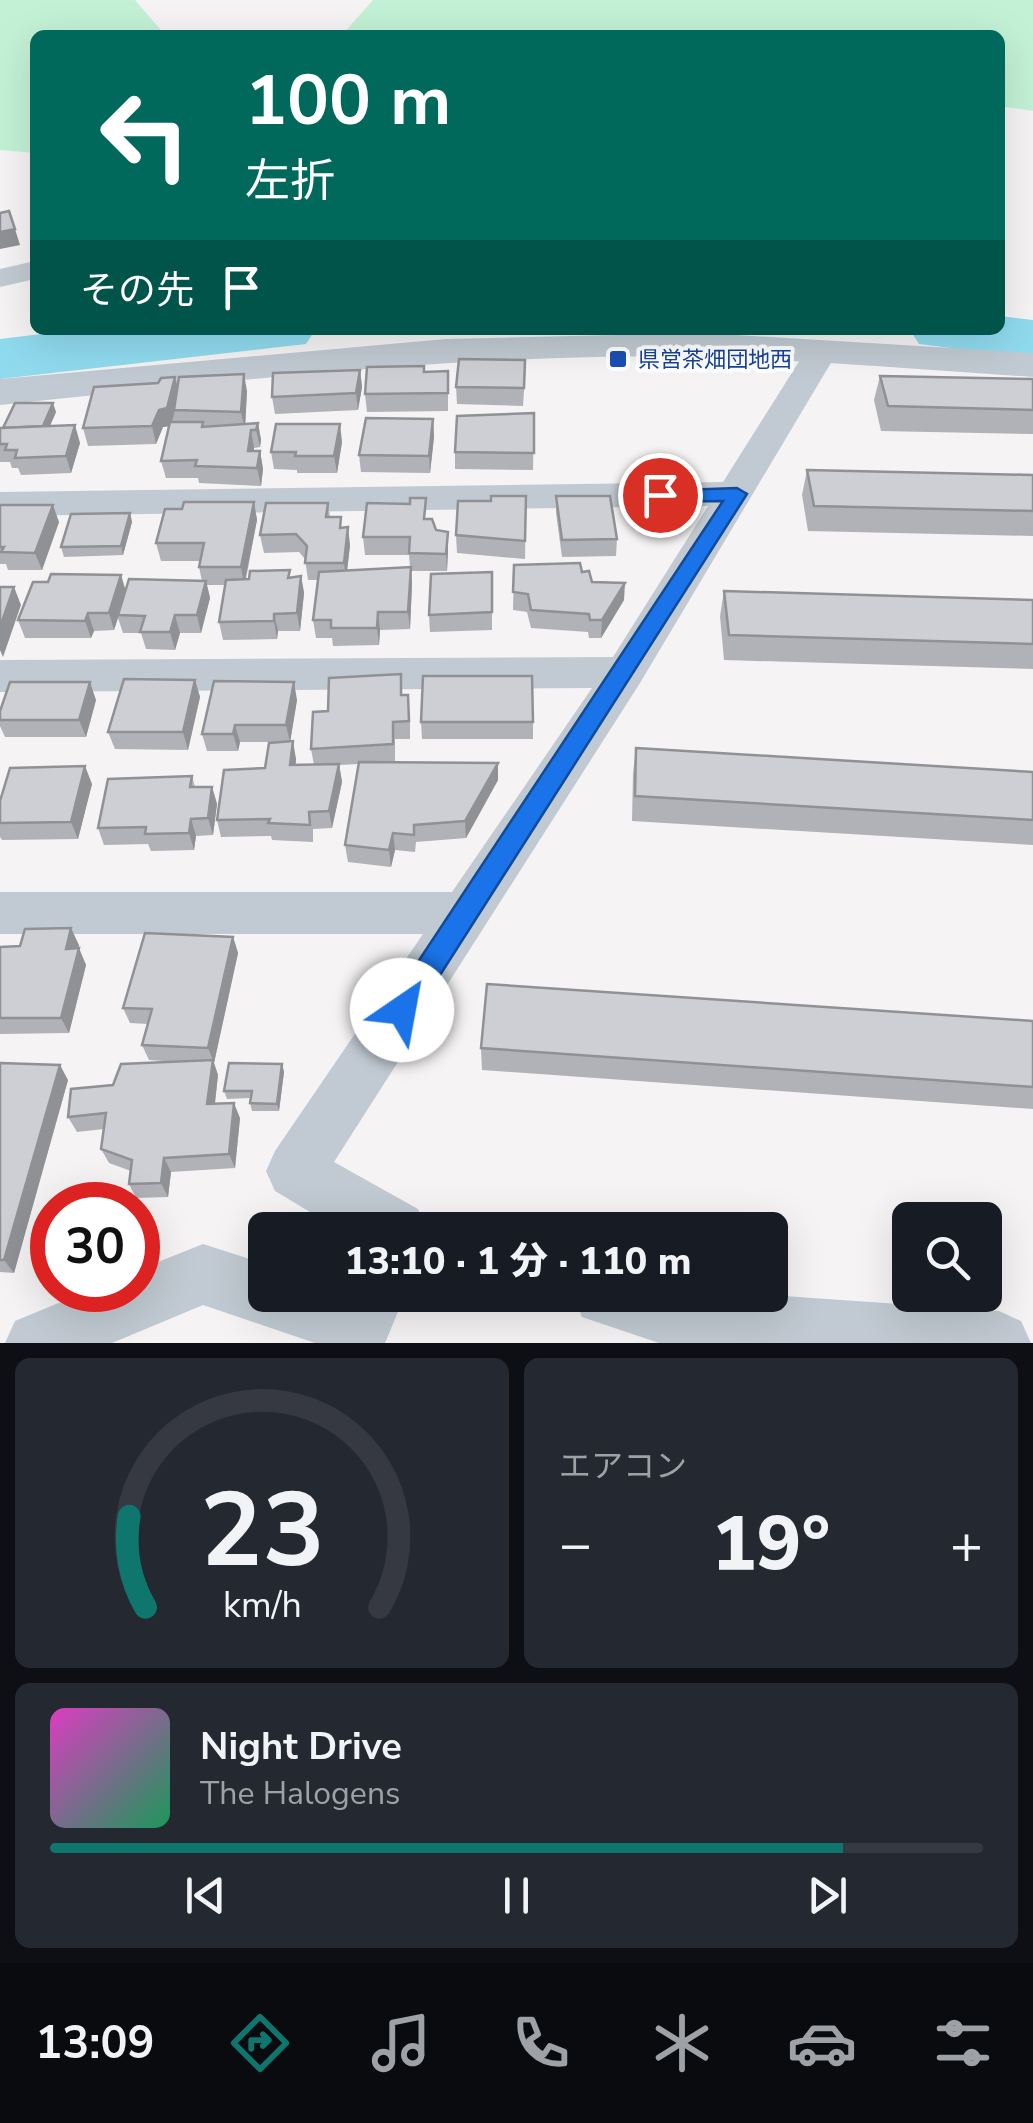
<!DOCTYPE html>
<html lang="ja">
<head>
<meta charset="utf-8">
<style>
	body { margin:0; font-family:"Nunito Sans","Noto Sans JP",sans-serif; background:#242831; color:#f1f3f6; height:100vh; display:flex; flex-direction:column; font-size:38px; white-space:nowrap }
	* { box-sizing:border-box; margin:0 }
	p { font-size:32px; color:#9ea1a6 }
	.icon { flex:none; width:55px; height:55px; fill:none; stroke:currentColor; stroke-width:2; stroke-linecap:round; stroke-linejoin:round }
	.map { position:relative; height:1343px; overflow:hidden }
	.panel { display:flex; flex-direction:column; gap:15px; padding:15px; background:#0d0f14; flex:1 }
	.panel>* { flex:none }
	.hud { position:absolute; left:30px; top:30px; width:975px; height:305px; border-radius:15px; box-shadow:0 10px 40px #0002; background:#00695c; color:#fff; overflow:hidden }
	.buttons { position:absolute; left:892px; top:1202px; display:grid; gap:20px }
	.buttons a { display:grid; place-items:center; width:110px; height:110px; border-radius:15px; background:#171b24; box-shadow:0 10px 40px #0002; font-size:50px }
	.speed { position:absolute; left:30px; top:1182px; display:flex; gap:20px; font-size:50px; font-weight:700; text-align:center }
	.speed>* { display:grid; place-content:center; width:130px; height:130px; border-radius:50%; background:#171b24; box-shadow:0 10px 40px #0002; line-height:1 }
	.speed .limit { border:15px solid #d22; background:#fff; color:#111 }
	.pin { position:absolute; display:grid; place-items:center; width:85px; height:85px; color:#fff; margin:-42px; border:5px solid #fff; border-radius:50%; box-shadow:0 2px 10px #0007 }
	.me { position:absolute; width:110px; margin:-55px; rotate:33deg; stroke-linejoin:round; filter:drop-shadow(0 0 8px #0008) }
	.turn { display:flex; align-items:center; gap:35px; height:210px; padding:0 50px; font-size:45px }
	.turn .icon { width:130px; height:130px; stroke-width:2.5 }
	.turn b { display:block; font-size:70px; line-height:85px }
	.then { display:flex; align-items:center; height:95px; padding:0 50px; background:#0003; gap:20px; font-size:38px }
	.big { font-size:75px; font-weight:800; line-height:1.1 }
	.panel .widget { flex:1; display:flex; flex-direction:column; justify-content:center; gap:15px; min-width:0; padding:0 35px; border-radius:15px; background:#242831 }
	.panel .dial { align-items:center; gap:0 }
	.dial svg { height:260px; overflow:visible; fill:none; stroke:#363941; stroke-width:7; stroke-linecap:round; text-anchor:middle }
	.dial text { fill:#f1f3f6; stroke:none }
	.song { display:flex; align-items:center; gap:30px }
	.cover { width:120px; height:120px; border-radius:15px; background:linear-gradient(135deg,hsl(310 70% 55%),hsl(150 70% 35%)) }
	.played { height:10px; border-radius:5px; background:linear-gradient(90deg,#0f766e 85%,#363941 85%) }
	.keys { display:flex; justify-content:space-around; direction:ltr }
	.heat { display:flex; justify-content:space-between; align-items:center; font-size:55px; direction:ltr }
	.panel .tiles { flex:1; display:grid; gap:15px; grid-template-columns:1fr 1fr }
	.widget:last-child { grid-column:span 2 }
	.trip { position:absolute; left:248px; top:1212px; width:540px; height:100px; border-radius:15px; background:#171b24; box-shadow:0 10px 40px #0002; font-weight:800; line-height:100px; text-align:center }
	.dock { display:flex; height:160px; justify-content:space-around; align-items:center; background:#090b0e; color:#9ea1a6 }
	.dock .icon { width:70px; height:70px }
	.dock .active { color:#0f766e }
	.dock b { font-size:45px; color:#f1f3f6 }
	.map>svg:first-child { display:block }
</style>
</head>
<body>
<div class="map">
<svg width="1033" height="1343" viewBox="0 0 1033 1343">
	<rect width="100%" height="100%" fill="#f5f3f3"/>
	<g fill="#c3f1d5">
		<path d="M0,0H135L165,35H35V153L0,150Z"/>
		<path d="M373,0H1033V111L1000,106V35H342Z"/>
	</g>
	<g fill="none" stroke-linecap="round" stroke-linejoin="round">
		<g fill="#90daee" fill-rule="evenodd">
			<path d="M1000,316L1033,320V358L919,344L910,330H1000Z"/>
			<path d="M74,330H315L306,344L0,379V339Z"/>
		</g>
		<g fill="#c1cad2" fill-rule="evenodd">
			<path d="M35,261V279L0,287V269Z"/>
			<path d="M822,341L838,351L640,683L334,1162L418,1209L427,1230H340L275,1191L266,1171L275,1151L423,934H0V892H452L592,688L0,692V660L613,657L708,506L0,516V492L723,482L810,344Z"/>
			<path d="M203,1244L265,1264V1295H405L385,1343H315L203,1305L112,1343H5L15,1321L90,1290H138V1270Z"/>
			<path d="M573,1295H770L999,1311L1021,1321L1031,1343H659L582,1317Z"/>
		</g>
		<path fill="#c1cad2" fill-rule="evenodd" d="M704,333L1033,353V377C887,367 741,354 595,357C396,361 198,385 0,405V379L446,339Z"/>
	</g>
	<g fill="#b0b2b7">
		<path d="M360,370L362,387L358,410L275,414L272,397Z"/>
		<path d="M448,371V411L367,412L365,394L424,372Z"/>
		<path d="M880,376L1033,379V434L881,431L874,400Z"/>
		<path d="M175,377L178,387L247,391L245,424L258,423L261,440L260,447L254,448V451H260L263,469L261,486L199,483L198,478H166L161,461L169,426L163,427L156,444L88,446L83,428L158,383Z"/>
		<path d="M525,377L523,406L457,404L456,387Z"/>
		<path d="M56,412L50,426L80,443L71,473L21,475L18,468H12L10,462H0V428Z"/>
		<path d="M534,413L533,470L455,469V452Z"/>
		<path d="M433,419L434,437L430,473L361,472L359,455Z"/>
		<path d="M342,442L337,473H297V470L274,469L271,452Z"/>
		<path d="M807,470L1033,475V536L808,531L802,495Z"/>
		<path d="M526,496L525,559L457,553L456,535L491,501Z"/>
		<path d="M556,496L617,539L616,556L562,557L556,513Z"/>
		<path d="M254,502L257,520L246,579L291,578L301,576L304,593L300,631H278L277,639L223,640L219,622L225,585H207L210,598L201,633H180L175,650L146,649L141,633H123L118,618L114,630L94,631L91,638H25L18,620L121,575L126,591L202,581L199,567L200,561H161L156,543L182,509Z"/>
		<path d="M328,503L330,517L342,528L350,545L347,570L410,567L409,555H365L363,537L427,519L436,530L448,532V550L447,571H411L412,584L410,629L380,630L379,645L333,646L332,638H316L313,620L318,580H308L305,559L299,552L264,553L260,535Z"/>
		<path d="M0,505L59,522L42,570H8L6,564H0Z"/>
		<path d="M130,513L132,522L123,555L64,557L61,547Z"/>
		<path d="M514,565L582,572L592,582L624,600L601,638H589L588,632L531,628L527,612L513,610Z"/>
		<path d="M492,572V630L430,632L429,615Z"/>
		<path d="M724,591L1033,600V669L724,660L720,616Z"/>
		<path d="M195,680L200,697L188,750L115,749L108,732Z"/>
		<path d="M402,695L410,713V739H395V762L498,763V780L466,838L416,842L415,852L395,850L391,867L348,862L345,845L359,764L339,765L342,782L332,828L313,829V842L272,840L271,836L221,837L217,820L265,768L277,742H240L238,751H207L202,734L297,700L290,741L296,759V765H314L311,749L328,711Z"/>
		<path d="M96,700L86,737H5L0,726V720Z"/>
		<path d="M421,722H533V739H422Z"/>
		<path d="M636,748L1033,772V845L632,821L633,773Z"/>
		<path d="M192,776L195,787H212L217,804L213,835L196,836L194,850L151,851L148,844L104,845L98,828Z"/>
		<path d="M92,784L78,839L2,840L0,837V823Z"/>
		<path d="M233,937L238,953L214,1063L218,1075L215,1104L240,1118L235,1168L171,1172L168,1197L136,1198L129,1184L131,1171L109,1163L101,1149L104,1129L77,1132L68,1117L113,1085L179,1062L149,1060L142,1045L148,1024L130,1023L123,1008Z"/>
		<path d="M79,945L78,948L86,965L69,1033L0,1034V947Z"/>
		<path d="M1033,1021V1109L482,1070L481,1048Z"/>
		<path d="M0,1063L68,1080L14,1273L0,1272Z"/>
		<path d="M282,1064L284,1072L279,1111H252L250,1103V1098L227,1099L224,1091Z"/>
	</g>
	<g fill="#909195">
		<path d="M15,229L20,245L0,249V232Z"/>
		<path d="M360,370L362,387L358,410L356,393Z"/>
		<path d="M244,374L247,391L245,430L241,412Z"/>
		<path d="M175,377L179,394L171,426L163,427L156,444L152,426Z"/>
		<path d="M53,403L56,412L46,435L43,426Z"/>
		<path d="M433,419L434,437L430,473L429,456Z"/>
		<path d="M258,423L261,440L260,447L256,430Z"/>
		<path d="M340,424L342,442L337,473L334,456Z"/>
		<path d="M75,425L80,443L71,473L66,456Z"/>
		<path d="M251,430L254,448L251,469L248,451Z"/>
		<path d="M260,451L263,469L261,486L257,468Z"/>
		<path d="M254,502L257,520L244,585L241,567Z"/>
		<path d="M53,505L59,522L42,570L35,553Z"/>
		<path d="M130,513L132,522L123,555L121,546Z"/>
		<path d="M348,527L350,545L346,580L344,563Z"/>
		<path d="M448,532V550L447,571L446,554Z"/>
		<path d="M411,567L412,584L410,629L408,612Z"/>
		<path d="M121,575L126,593L114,630L109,613Z"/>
		<path d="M301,576L304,593L300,631L297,613Z"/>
		<path d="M206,581L210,598L201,633L197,615Z"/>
		<path d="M625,583L624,600L601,638L602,620Z"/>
		<path d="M14,587L21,605L3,657L0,650V627Z"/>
		<path d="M378,612L380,630L379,645L377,628Z"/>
		<path d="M88,613L94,631L91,638L85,621Z"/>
		<path d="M274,614L278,631L277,639L274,621Z"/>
		<path d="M175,615L180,633L175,650L170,632Z"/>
		<path d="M195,680L200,697L188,750L183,732Z"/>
		<path d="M90,682L96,700L86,737L79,720Z"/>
		<path d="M294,682L297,700L290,743L286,725Z"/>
		<path d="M235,725L240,742L238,751L233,734Z"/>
		<path d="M293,741L296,759L294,782L290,765Z"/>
		<path d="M498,763V780L466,838L465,821Z"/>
		<path d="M339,764L342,782L332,828L329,811Z"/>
		<path d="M85,766L92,784L78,839L71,822Z"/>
		<path d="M212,787L217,804L213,835L208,818Z"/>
		<path d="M191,819L196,836L194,850L189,833Z"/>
		<path d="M393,833L395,850L391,867L389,850Z"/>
		<path d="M71,928L79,945L74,965L66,949Z"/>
		<path d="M233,937L238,953L214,1063L218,1075L213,1119L207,1104L213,1060L208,1048Z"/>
		<path d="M79,948L86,965L69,1033L61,1018Z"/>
		<path d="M282,1064L284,1072L279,1111L277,1104Z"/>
		<path d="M60,1065L68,1080L14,1273L4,1260Z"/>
		<path d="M234,1103L240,1118L235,1168L229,1154Z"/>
		<path d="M164,1158L171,1172L168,1197L161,1183Z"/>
	</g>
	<g fill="#cdcfd5" stroke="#909195" stroke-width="2.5">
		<path d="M9,211L15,229L0,232V213Z"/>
		<path d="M459,359L525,360L524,388L456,387Z"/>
		<path d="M424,366V372L448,371V393L365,394L367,367Z"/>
		<path d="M360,370L356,393L272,397L273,373Z"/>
		<path d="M244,374L241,412L174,410L179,377Z"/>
		<path d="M880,376L1033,379V410L888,406Z"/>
		<path d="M175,377L167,408L159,410L152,426L83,428L94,387L158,383L161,378Z"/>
		<path d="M15,403H53L43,426L3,428Z"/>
		<path d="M534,413V453L455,452L457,416Z"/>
		<path d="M366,418L433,419L429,456L359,455Z"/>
		<path d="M170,422H203L202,427L258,423L256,430H251L248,451H260L257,468L195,466L197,460L161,461Z"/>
		<path d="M276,424H340L334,456H295L296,452H271Z"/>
		<path d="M75,425L66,456L15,458L17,450H5L7,444H0V428Z"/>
		<path d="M807,470L1033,475V511L814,506Z"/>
		<path d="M491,496H526L525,541L456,535L458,501H491Z"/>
		<path d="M556,496H610L617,539L562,540Z"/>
		<path d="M410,498H426L424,519H432L436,530L448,532L446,554L409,553L410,537H363L367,503L410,504Z"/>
		<path d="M184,502H254L241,567H199L204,543H156L165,509H182Z"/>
		<path d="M266,503H328L326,517H341L340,528L348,527L344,563H305L307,546L296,534L260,535Z"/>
		<path d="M0,505H53L35,553L1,552L4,547H0Z"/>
		<path d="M130,513L121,546L61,547L71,514Z"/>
		<path d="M580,563L582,572L589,571L592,582L625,583L602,620H590L589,614L531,610L528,594L513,592L514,565Z"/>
		<path d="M411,567L408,612H378L377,628H331V620H313L319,572Z"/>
		<path d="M290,570L288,578L301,576L297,613L274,614V621L219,622L226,580L249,579L250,571Z"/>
		<path d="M492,572V612L429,615L431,574Z"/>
		<path d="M51,574L121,575L109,613H88L85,621L18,620L33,582H48Z"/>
		<path d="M129,579L206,581L197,615H175L170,632H140L145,616L118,615Z"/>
		<path d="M0,587H14L0,627Z"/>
		<path d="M724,591L1033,600V644L729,635Z"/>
		<path d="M401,674V695H408L409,721L393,722V744L311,749L313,712L328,711L329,678Z"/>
		<path d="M423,676H532L533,722H421Z"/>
		<path d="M124,679L195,680L183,732H108Z"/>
		<path d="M214,681L294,682L286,725H235L233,734H202Z"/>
		<path d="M10,682H90L79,720H0V711Z"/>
		<path d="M293,741L290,765L339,764L329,811L309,812L310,825L268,823L270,819L217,820L224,770L265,768L269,743Z"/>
		<path d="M636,748L1033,772V820L635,796Z"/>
		<path d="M359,762L498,763L465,821L414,825V835L393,833L389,850L345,845Z"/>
		<path d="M85,766L71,822L0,823V801L10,768Z"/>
		<path d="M192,776L190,787H212L208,818L191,819L189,833L145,834L146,827L98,828L108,779Z"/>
		<path d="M71,928L66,949L79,948L61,1018H0V947L20,946L25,929Z"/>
		<path d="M145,933L233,937L208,1048L142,1045L152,1009L123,1008Z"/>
		<path d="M487,984L1033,1021V1087L481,1048Z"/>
		<path d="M213,1060L207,1104L234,1103L229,1154L164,1158L161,1183L129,1184L132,1160L101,1149L106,1113L68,1117L71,1089L113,1085L121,1064Z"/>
		<path d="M0,1063L60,1065L4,1260H0Z"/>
		<path d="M229,1063L282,1064L277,1104L250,1103L252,1091H224Z"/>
	</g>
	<path fill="#1a73e8" stroke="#114b97" stroke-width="2.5" d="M737,488L747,494L412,1019L402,1023L392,1019L388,1010L392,1001L723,501L660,502L653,500V491Z"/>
	<rect fill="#1a4fb4" stroke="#fff" stroke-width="4" x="608" y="349" width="20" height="20" rx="5"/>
	<g text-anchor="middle" stroke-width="8" stroke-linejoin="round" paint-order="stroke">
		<g font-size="22" fill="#164399" stroke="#fff" text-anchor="start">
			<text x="638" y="367">県営茶畑団地西</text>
		</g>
	</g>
</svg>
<div class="buttons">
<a><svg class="icon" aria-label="search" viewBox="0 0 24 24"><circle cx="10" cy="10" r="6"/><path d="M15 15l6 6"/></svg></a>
</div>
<div class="speed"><div class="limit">30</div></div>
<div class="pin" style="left:660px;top:495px;background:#d93025"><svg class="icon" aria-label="arrive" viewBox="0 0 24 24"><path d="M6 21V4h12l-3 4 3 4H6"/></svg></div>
<svg class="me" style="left:402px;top:1010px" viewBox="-20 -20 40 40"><circle r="19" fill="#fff"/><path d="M0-13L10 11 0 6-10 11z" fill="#1a73e8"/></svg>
<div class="trip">13:10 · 1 分 · 110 m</div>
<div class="hud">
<div class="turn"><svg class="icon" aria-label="left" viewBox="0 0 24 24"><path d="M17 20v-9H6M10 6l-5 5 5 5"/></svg><div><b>100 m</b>左折</div></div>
<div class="then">その先<svg class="icon" aria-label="arrive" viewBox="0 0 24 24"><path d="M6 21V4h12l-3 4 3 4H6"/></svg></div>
</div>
</div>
<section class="panel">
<div class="tiles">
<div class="widget dial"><svg viewBox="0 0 100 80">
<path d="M14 69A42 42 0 1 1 86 69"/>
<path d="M14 69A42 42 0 0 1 9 41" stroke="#0f766e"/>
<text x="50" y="56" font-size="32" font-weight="700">23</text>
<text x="50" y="72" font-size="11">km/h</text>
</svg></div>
<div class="widget"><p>エアコン</p>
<div class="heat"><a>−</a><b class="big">19°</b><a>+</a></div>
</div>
<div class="widget">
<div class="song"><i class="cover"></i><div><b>Night Drive</b><p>The Halogens</p></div></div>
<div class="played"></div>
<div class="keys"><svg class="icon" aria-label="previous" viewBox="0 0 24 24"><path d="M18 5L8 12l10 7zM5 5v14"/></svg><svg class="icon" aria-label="pause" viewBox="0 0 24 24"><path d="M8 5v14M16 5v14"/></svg><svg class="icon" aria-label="next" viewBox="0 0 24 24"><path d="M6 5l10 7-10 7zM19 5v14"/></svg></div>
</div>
</div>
</section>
<nav class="dock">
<b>13:09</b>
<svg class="icon active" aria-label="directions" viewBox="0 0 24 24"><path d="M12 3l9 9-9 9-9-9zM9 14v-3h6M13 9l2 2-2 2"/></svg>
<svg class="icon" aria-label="music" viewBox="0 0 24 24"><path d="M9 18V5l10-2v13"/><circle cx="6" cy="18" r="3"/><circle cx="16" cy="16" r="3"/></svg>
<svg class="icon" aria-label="phone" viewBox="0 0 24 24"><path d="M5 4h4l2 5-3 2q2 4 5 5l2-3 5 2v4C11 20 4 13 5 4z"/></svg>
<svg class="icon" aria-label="climate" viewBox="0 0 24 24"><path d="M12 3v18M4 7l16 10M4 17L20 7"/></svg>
<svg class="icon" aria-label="car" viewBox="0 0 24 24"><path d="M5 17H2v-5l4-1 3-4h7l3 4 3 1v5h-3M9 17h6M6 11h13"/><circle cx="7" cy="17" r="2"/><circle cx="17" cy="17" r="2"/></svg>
<svg class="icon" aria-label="filters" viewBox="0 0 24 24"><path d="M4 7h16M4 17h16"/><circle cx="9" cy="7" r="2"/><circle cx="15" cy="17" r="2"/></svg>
</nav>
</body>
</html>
